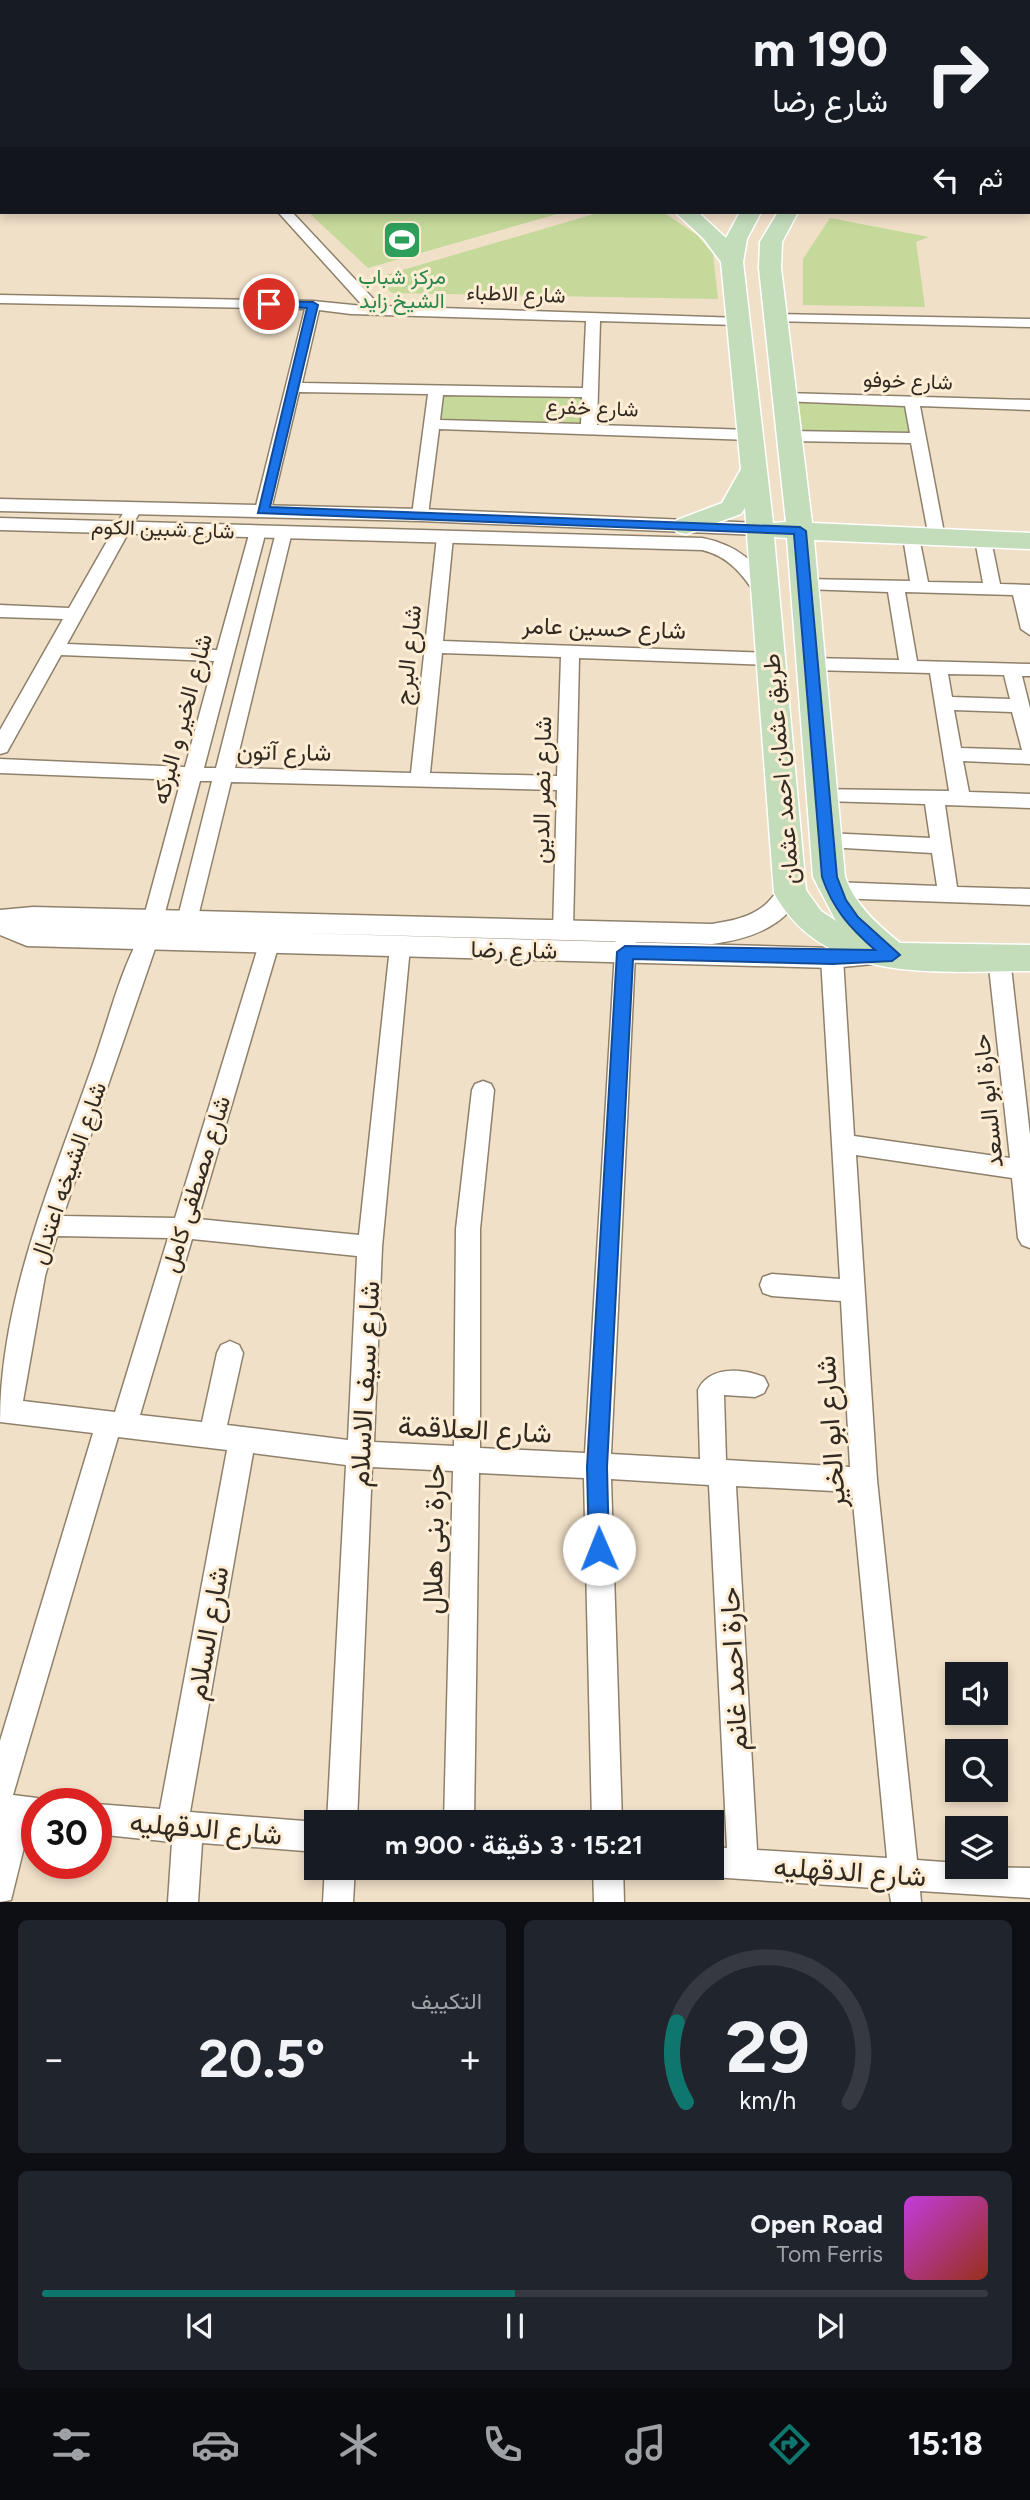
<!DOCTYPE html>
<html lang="ar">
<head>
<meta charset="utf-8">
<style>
	body { margin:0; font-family:Figtree,Vazirmatn,sans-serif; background:#20242c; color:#f1f3f6; direction:rtl; height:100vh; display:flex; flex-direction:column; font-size:26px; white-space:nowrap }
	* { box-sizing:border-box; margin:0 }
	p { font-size:23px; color:#9ea1a6 }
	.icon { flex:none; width:38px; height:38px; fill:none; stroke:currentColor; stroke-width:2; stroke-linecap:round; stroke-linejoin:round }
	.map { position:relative; height:1902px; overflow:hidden; direction:ltr }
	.drawer { display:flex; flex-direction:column; gap:18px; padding:18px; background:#0d0f14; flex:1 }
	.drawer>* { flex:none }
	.guide { position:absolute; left:0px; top:0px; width:1031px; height:214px; box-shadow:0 4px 10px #0003; direction:rtl; background:#171b24; color:#f1f3f6; overflow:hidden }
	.buttons { position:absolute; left:945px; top:1662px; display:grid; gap:14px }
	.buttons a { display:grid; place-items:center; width:63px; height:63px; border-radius:0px; background:#171b24; box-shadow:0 4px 10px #0003; font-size:35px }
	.speed { position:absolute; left:21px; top:1788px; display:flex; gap:14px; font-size:35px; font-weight:700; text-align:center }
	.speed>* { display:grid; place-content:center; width:91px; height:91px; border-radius:50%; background:#171b24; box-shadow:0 4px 10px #0003; line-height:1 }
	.speed .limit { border:10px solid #d22; background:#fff; color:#111 }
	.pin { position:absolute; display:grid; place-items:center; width:60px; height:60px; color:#fff; margin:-30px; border:4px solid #fff; border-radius:50%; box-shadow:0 2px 7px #0007 }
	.me { position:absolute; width:77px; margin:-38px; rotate:359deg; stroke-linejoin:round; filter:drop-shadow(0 0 5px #0008) }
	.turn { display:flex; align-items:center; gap:24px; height:147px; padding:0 28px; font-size:32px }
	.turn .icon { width:91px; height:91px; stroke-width:2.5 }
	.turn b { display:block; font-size:49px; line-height:60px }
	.then { display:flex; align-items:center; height:66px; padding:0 28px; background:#0003; gap:14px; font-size:26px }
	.big { font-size:52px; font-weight:700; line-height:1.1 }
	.drawer .card { flex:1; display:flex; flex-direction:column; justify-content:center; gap:10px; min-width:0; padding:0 24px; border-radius:10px; background:#20242c }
	.drawer .dial { align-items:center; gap:0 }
	.dial svg { height:182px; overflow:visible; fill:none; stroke:#363941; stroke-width:7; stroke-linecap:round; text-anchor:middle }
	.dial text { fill:#f1f3f6; stroke:none }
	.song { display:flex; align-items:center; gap:21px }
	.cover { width:84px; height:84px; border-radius:10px; background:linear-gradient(135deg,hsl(290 70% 55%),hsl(10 70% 35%)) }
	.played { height:7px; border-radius:4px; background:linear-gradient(90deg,#0f766e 50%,#363941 50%) }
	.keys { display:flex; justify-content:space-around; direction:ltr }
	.heat { display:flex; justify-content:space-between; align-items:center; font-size:38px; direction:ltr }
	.drawer .tiles { flex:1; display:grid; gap:18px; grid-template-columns:1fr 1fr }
	.card:last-child { grid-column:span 2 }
	.trip { position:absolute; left:304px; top:1810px; width:420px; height:70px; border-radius:0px; background:#171b24; box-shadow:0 4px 10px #0003; font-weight:700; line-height:70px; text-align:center; direction:rtl }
	.dock { display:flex; height:112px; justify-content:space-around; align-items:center; background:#090b0e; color:#9ea1a6 }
	.dock .icon { width:49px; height:49px }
	.dock .selected { color:#0f766e }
	.dock b { font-size:32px; color:#f1f3f6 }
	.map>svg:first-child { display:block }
</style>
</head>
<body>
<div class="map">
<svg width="1030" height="1902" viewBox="0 0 1030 1902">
	<rect width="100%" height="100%" fill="#f1e0c8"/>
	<g fill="#c4d99a">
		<path d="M308,212H564L368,268Z"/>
		<path d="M601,212H663L697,235L713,254L718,299L392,293L375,278Z"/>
		<path d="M830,218L929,237L916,242L925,307L803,305V259Z"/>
		<path d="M439,391L587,394V427L434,423Z"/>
		<path d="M793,400L911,403L917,437L798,435Z"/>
	</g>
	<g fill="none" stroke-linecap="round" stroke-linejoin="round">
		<g stroke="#8f806b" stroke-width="3">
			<g id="minor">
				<path d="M27,0H39L40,2H28Z"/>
				<path d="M66,0H84L65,2Z"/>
				<path d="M165,0H177L178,2H167Z"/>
				<path d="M232,0H244L245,2H234Z"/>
				<path d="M375,0H393L374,2Z"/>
				<path d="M510,0H523L509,2Z"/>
				<path d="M620,0H633L634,2H622Z"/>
				<path d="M723,0H737L722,2Z"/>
				<path d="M935,0H947L934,2Z"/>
				<rect x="0" y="3" width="2" height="8"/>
				<rect x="0" y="40" width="2" height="8"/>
				<path d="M0,65L2,66V75L0,74Z"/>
				<path d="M2,86V94L0,95V87Z"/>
				<rect x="1029" y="97" width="1" height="8"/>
				<rect x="1029" y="149" width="1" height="8"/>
				<path d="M278,212H292L380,306L741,318L743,321L736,325L600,321L597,425L751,430L759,435L751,440L439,429L428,515L420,520L412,515L428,394L299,392L271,510L263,515L255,510L305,309L0,303V295L313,301L363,306ZM319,310L351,314L586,321L583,388L302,383ZM443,395L582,397L581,424L440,420Z"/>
				<path d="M776,314L1030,319V327L771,321L769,318Z"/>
				<path d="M785,393L1030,400V410L920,406L945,538L937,543L929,538L911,443L789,441L781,436L789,431L910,433L905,406L780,401V395Z"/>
				<path d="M134,503L142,508L67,644L217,650L250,531L258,526L266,531L204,768H216L276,532L284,527L292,532L235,768L411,773L437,537L445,532L453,537L443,641L771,653L780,659L771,665L579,658L573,931L570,937H556L553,931L557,790L231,782L197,921L194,927H180L177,921L212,781H200L163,920L160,926H146L143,920L181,780L0,773V759L185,767L214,661L61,655L7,752L0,754V730L63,619L0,617V605L69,608L126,508ZM442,653L561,657L557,776L430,773Z"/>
				<path d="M911,532L919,537L928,582L983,583L975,540L983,535L991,540L1000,584L1030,585V635L1021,629L1013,595L905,592L917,661L1030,664V676H1022L1030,708V764L963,761L969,792L1030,794V808L945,805L957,887L1030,889V905L833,898L826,895L823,890L826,885L833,882L937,886L932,853L827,847L817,840L827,833L930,838L925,804L823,801L813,794L816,789L949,791L930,673L811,670L802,664L811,658L899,660L888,592L804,589L795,584L804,579L910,581L903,537ZM948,674L1004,675L1010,699L952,697ZM954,710L1012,712L1022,750L961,748Z"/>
				<path d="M626,926L633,928L636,934L611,1454L700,1459L698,1390C709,1366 742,1368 764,1377L768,1385L764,1393L755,1397L724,1395L726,1460L850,1467L841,1301L772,1296L763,1293L760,1285L763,1277L772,1274L840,1279L821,958L825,952H839L843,958L854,1136L1010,1158L988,958L992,952H1006L1010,958L1030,1135V1248L1022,1245L1018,1238L1012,1178L856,1155L877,1480L917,1860L957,1863V1867L1030,1868V1898L920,1891L921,1902H891L889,1889L712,1877L701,1873L699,1867H712V1847L727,1848L709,1485L611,1479L622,1822H592L584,1478L479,1473L474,1822H444L453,1471L372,1467L357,1822H327L346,1465L253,1453L190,1812L317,1822V1852L202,1843L198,1902H168L172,1842L96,1834V1804L160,1809L227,1450L118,1437L13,1795L37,1798L48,1804H37V1828L29,1827L11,1900L0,1902V1741L93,1433L0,1422C0,1298 53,1179 93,1064C108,1022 119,974 141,934H155L158,940L63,1216L175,1218L259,944L262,938H276L279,944L198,1219L359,1235L390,947L393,941H407L410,947L382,1247L374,1442L454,1446L456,1229L472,1090L475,1084L483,1081L491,1084L494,1090L480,1229V1448L585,1453L616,934L619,928ZM57,1236L168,1238L115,1412L23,1401L45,1276ZM192,1239L357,1256L348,1440L227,1425L243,1353L239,1345L230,1341L221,1345L217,1353L202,1422L140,1415ZM736,1486L852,1492L887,1858L757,1850Z"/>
				<path d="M325,1867H355L353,1902H323Z"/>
				<path d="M593,1867H623L624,1902H594Z"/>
			</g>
		</g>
		<g stroke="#8f806b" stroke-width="3">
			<g id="tertiary">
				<path d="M0,499L420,509L760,523L770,529L760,535L420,521L0,511Z"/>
				<path d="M0,518L702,538C738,545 757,563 777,593L774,598H758C744,576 729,556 702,550L0,530Z"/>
				<path d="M790,884L799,886L803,893C783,928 749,939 712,944L299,933L832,948L885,945L894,948L898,955L894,962L832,968L27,946L0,935V910L33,907L712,924C731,921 749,918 765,905C774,897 778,887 790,884Z"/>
			</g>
		</g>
		<g stroke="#fff" stroke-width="3">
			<g id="primary">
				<path d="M395,0H415L416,2H396Z"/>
				<path d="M442,0H461L462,2H443Z"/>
				<path d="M878,0H896L877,2Z"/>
				<path d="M912,0H930L911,2Z"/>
				<path d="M675,212H698L726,238L740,212H761L747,239L743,262L773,523L786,522L759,268L760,242L778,212H798L782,242L781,268L812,523L1030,533V549L814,540L845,877C856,906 877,924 900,943L1030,945V971C939,971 825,986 774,893L745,508L741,514L686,534L677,532L673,526L677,520L722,503L741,469L721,262L704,239ZM774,537L787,538L813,877L836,921L821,911L806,890Z"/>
			</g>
		</g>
		<use href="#minor" fill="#fff" fill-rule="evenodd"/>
		<use href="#tertiary" fill="#fff" fill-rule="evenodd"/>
		<use href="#primary" fill="#c3dcba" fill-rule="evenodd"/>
	</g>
	<path fill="#1a73e8" stroke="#114b97" stroke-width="2" d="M269,301L313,302L318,305L270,507L800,527L806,531L837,877L846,900L858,917L900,955L892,961L832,964L633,959L607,1467L609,1549L606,1556L599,1559L592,1556L589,1549L587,1467L617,952L625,946L875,950C849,927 833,909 822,877L794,534L258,513L307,308L265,306L264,304Z"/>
	<defs>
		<g id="stadium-square" transform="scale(2.0125)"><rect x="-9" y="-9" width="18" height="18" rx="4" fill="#2e9e5b" stroke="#feedd5"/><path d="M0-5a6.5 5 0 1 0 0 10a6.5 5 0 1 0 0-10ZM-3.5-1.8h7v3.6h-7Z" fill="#fff"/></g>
	</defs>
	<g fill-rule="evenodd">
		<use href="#stadium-square" x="402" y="240"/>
	</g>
	<g text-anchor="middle" stroke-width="6" stroke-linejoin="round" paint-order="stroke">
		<g font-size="21" fill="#27864d" stroke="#feedd5">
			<text x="402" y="284">مركز شباب<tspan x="402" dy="24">الشيخ زايد</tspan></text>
		</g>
		<g font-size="21" fill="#312a22" stroke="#feedd5">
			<text transform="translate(516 294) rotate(2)" y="7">شارع الاطباء</text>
			<text transform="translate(908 381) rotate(2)" y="7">شارع خوفو</text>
			<text transform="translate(592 408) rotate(2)" y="7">شارع خفرع</text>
			<text transform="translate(163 529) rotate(2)" y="7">شارع شبين الكوم</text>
		</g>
		<g font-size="24" fill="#312a22" stroke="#feedd5">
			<text transform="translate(604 628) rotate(2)" y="8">شارع حسين عامر</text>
			<text transform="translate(408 655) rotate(-84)" y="8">شارع البرج</text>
			<text transform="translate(182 719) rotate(-75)" y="8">شارع الخير و البركه</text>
			<text transform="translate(284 752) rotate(1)" y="8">شارع آتون</text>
			<text transform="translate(781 769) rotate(-95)" y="8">طريق عثمان احمد عثمان</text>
			<text transform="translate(542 790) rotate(-89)" y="8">شارع نصر الدين</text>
			<text transform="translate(514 950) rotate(1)" y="8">شارع رضا</text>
			<text transform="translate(988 1101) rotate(-96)" y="8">حارة ابو السعد</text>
			<text transform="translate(68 1173) rotate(-71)" y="8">شارع الشيخه اعتدال</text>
			<text transform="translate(196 1184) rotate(-73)" y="8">شارع مصطفى كامل</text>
		</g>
		<g font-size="28" fill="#312a22" stroke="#feedd5">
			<text transform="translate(364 1384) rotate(-87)" y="10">شارع سيف الاسلام</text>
			<text transform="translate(475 1429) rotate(3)" y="10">شارع العلاقمة</text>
			<text transform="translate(830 1432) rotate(-94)" y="10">شارع ابو الخير</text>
			<text transform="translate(433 1539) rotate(-89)" y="10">حارة بنى هلال</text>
			<text transform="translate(207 1633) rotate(-80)" y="10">شارع السلام</text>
			<text transform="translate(733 1669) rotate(-93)" y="10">حارة احمد غانم</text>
			<text transform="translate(206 1828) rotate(5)" y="10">شارع الدقهليه</text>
			<text transform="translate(850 1871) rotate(4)" y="10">شارع الدقهليه</text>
		</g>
	</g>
</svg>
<div class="buttons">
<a><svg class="icon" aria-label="sound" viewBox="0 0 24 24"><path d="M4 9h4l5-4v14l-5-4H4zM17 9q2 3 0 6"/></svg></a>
<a><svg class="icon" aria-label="search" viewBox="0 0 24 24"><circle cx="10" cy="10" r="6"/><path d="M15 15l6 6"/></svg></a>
<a><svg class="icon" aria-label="layers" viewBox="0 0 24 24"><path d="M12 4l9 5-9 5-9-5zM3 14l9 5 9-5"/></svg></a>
</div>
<div class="speed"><div class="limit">30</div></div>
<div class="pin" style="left:269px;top:304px;background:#d93025"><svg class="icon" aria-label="arrive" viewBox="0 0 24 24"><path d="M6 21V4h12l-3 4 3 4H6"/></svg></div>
<svg class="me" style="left:599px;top:1549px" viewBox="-20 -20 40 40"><circle r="19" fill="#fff"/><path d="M0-13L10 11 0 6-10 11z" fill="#1a73e8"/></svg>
<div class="trip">15:21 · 3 دقيقة · 900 m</div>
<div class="guide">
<div class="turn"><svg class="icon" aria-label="right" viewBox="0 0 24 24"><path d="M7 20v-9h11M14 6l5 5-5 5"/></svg><div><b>190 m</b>شارع رضا</div></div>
<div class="then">ثم<svg class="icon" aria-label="left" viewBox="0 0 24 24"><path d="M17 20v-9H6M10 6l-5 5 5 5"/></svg></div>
</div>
</div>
<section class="drawer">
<div class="tiles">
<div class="card dial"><svg viewBox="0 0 100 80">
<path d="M14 69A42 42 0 1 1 86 69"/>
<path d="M14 69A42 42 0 0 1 10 34" stroke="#0f766e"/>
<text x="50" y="56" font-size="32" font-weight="700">29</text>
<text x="50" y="72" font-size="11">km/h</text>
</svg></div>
<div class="card"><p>التكييف</p>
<div class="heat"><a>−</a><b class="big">20.5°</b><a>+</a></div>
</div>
<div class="card">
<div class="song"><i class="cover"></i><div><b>Open Road</b><p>Tom Ferris</p></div></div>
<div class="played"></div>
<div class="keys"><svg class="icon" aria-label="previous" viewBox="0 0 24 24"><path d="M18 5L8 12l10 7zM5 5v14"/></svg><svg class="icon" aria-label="pause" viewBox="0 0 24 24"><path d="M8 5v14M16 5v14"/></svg><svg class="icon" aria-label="next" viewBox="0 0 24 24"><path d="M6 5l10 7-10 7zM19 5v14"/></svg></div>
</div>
</div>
</section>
<nav class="dock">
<b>15:18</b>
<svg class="icon selected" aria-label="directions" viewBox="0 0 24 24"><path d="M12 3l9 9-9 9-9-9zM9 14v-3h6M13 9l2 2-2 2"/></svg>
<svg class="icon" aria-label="music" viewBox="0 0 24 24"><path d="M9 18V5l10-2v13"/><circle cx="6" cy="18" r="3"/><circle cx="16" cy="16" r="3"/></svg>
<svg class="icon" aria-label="phone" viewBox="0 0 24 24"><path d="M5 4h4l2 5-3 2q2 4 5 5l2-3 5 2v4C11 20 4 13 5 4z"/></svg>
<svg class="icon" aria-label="climate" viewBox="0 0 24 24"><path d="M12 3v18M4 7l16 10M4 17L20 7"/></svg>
<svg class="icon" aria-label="car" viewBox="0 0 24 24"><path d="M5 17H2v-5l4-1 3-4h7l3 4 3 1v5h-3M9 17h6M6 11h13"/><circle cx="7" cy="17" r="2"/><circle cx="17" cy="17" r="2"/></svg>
<svg class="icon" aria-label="filters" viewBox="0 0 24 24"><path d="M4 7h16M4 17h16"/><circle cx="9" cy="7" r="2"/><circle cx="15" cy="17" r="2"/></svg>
</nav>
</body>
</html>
